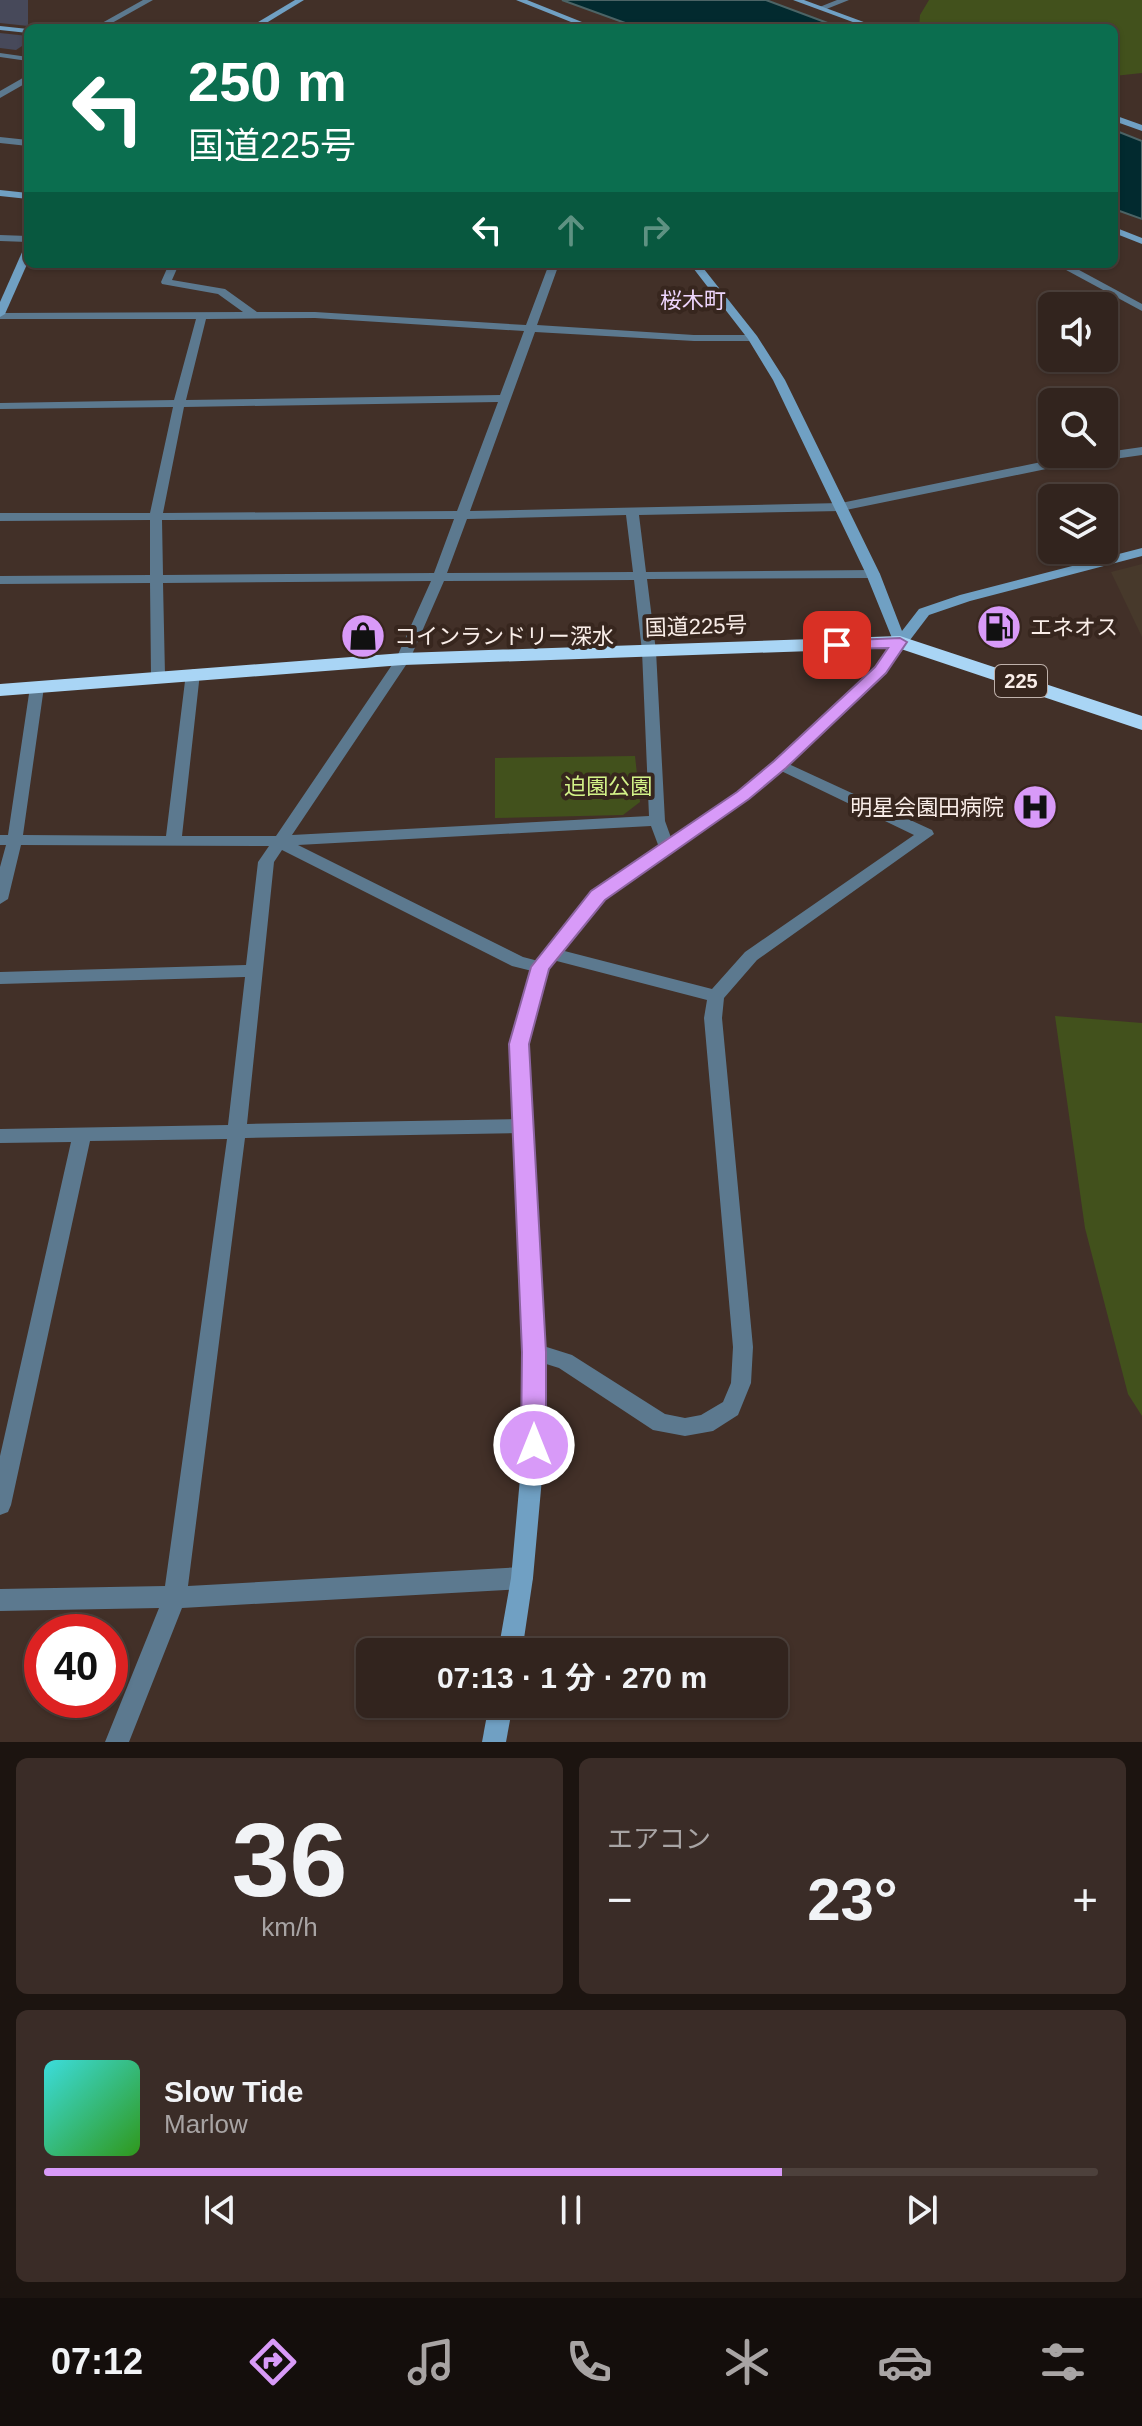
<!DOCTYPE html>
<html lang="ja">
<head>
<meta charset="utf-8">
<style>
	body { margin:0; font-family:Arial,"Noto Sans JP",sans-serif; background:#3a2c27; color:#f1f3f6; height:100vh; display:flex; flex-direction:column; font-size:30px; white-space:nowrap }
	* { box-sizing:border-box; margin:0 }
	p { font-size:26px; color:#a8a4a4 }
	.icon { flex:none; width:44px; height:44px; fill:none; stroke:currentColor; stroke-width:2; stroke-linecap:round; stroke-linejoin:round }
	.map { position:relative; height:1742px; overflow:hidden }
	.details { display:flex; flex-direction:column; gap:16px; padding:16px; background:#1c1410; flex:1 }
	.details>* { flex:none }
	.banner { position:absolute; left:24px; top:24px; width:1094px; height:244px; border-radius:12px; box-shadow:0 2px 6px #0004,0 0 0 2px #4d413c; background:#0b6e4f; color:#fff; overflow:hidden }
	.tools { position:absolute; left:1038px; top:292px; display:grid; gap:16px }
	.tools a { display:grid; place-items:center; width:80px; height:80px; border-radius:12px; background:#32241e; box-shadow:0 2px 6px #0004,0 0 0 2px #4d413c; font-size:40px }
	.speed { position:absolute; left:24px; top:1614px; display:flex; gap:16px; font-size:40px; font-weight:700; text-align:center }
	.speed>* { display:grid; place-content:center; width:104px; height:104px; border-radius:50%; background:#32241e; box-shadow:0 2px 6px #0004,0 0 0 2px #4d413c; line-height:1 }
	.speed .limit { border:12px solid #d22; background:#fff; color:#111 }
	.pin { position:absolute; display:grid; place-items:center; width:68px; height:68px; color:#fff; margin:-34px; border-radius:16px; box-shadow:0 4px 12px #0006 }
	.me { position:absolute; width:88px; margin:-44px; rotate:0deg; stroke-linejoin:round; filter:drop-shadow(0 0 6px #0008) }
	.turn { display:flex; align-items:center; gap:28px; height:168px; padding:0 32px; font-size:36px }
	.turn .icon { width:104px; height:104px; stroke-width:2.5 }
	.turn b { display:block; font-size:56px; line-height:68px }
	.lanes { display:flex; align-items:center; height:76px; padding:0 32px; background:#0003; justify-content:center; gap:40px; direction:ltr }
	.lanes .off { opacity:.35 }
	.big { font-size:60px; font-weight:700; line-height:1.1 }
	.details .tile { flex:1; display:flex; flex-direction:column; justify-content:center; gap:12px; min-width:0; padding:0 28px; border-radius:12px; background:#3a2c27 }
	.details .dial { align-items:center; gap:0 }
	.dial b { font-size:104px; line-height:1 }
	.song { display:flex; align-items:center; gap:24px }
	.cover { width:96px; height:96px; border-radius:12px; background:linear-gradient(135deg,hsl(180 70% 55%),hsl(110 70% 35%)) }
	.played { height:8px; border-radius:4px; background:linear-gradient(90deg,#d89af8 70%,#4d413c 70%) }
	.keys { display:flex; justify-content:space-around; direction:ltr }
	.heat { display:flex; justify-content:space-between; align-items:center; font-size:44px; direction:ltr }
	.details .tiles { flex:1; display:grid; gap:16px; grid-template-columns:1fr 1fr }
	.tile:last-child { grid-column:span 2 }
	.trip { position:absolute; left:356px; top:1638px; width:432px; height:80px; border-radius:12px; background:#32241e; box-shadow:0 2px 6px #0004,0 0 0 2px #4d413c; font-weight:700; line-height:80px; text-align:center }
	.tab-bar { display:flex; height:128px; justify-content:space-around; align-items:center; background:#140e0c; color:#a8a4a4 }
	.tab-bar .icon { width:56px; height:56px }
	.tab-bar .active { color:#d89af8 }
	.tab-bar b { font-size:36px; color:#f1f3f6 }
	.map>svg:first-child { display:block }
</style>
</head>
<body>
<div class="map">
<svg width="1142" height="1742" viewBox="0 0 1142 1742">
	<rect width="100%" height="100%" fill="#423028"/>
	<path fill="#47392b" d="M1142,564V637L1111,572Z"/>
	<g fill="#42511c">
		<path d="M929,0H1142V73L1114,76V28H919L920,15Z"/>
		<path d="M635,756L640,802L623,815L495,818V758Z"/>
		<path d="M1055,1016L1142,1023V1416L1128,1394L1085,1228Z"/>
	</g>
	<g fill="#022a2f" stroke="#4c6466" stroke-width="2">
		<path d="M562,0H766L841,28H639Z"/>
		<path d="M1114,130L1142,141V219L1114,209Z"/>
	</g>
	<g fill="#47495a">
		<path d="M0,0H28V26L0,23Z"/>
		<path d="M0,33L28,36V42L16,50L0,48Z"/>
	</g>
	<g fill="none" stroke-linecap="round" stroke-linejoin="round">
		<g fill="#5c798f" fill-rule="evenodd">
			<path d="M143,0H153L103,28H93Z"/>
			<path d="M837,0H849L824,10L817,8Z"/>
			<path d="M0,53L28,57V61L0,57Z"/>
			<path d="M28,75V82L0,98V91Z"/>
			<path d="M0,137L28,140V146L0,143Z"/>
			<path d="M0,235L28,236V242L0,241Z"/>
			<path d="M169,264H179L172,280L225,289L257,312H315L526,325L549,264H559L537,325L694,335H753L758,338L753,341H694L535,332L470,511L841,503L1051,460L1142,447V455L1051,468L841,511L639,515L646,572L873,570L880,574L873,578L647,579L656,651L665,821L674,846L672,850H660L651,826L298,845L523,957L546,963L548,967L546,971L540,973L512,966L282,850L274,862L247,1124L522,1119L529,1121L531,1126L529,1131L522,1133L245,1138L188,1586L522,1567L530,1570L533,1578L530,1586L522,1589L182,1608L129,1742H105L159,1608L0,1611V1589L165,1586L227,1139L90,1141L11,1505L8,1512L0,1515V1456L71,1142L0,1143V1129L228,1125L245,977L0,984V972L246,965L258,862L269,846L21,845L8,899L0,904V867L6,845H0V835H8L30,687L37,683L44,687L23,835L166,836L186,673L193,669L200,673L182,836H276L396,659L431,581L163,583L165,675L158,679L151,675L150,583L0,584V576L150,575V520L0,521V513H150L173,407L0,409V403L174,400L196,319H0V313L243,312L218,294L162,284L161,282ZM315,318L524,331L500,395L186,400L206,319ZM498,402L457,511L163,513L184,407ZM626,515L633,572L447,573L467,519ZM454,519L434,573L163,575L162,520ZM634,580L642,651L649,816L292,835L410,659L444,581Z"/>
			<path d="M1055,264H1068L1142,304V311Z"/>
			<path d="M780,760L932,830L934,834L757,960L724,998L722,1018L753,1347L751,1383L738,1415L713,1431L685,1436L653,1430L559,1368L527,1358L524,1352L527,1346L534,1343L572,1355L665,1414L685,1418L701,1415L723,1402L731,1383L733,1347L704,1018L707,1000L549,959L541,953L549,947L712,989L745,952L914,835L775,768L773,765L775,762Z"/>
		</g>
		<g fill="#70a0c3" fill-rule="evenodd">
			<path d="M295,0H304L258,28H248Z"/>
			<path d="M516,0H527L597,28H586Z"/>
			<path d="M793,0H804L880,28H869Z"/>
			<path d="M0,26L28,29V33L0,30Z"/>
			<path d="M1114,115L1142,125V131L1114,121Z"/>
			<path d="M0,190L28,193V199L0,196Z"/>
			<path d="M1114,227L1142,238V244L1114,233Z"/>
			<path d="M28,247V262L5,314L0,317V302L23,250Z"/>
			<path d="M690,264H700L757,336L785,380L880,574L902,631L919,609L960,595L1142,548V556L970,601L929,615L885,673L785,768L748,798L604,900L548,969L528,1044L544,1352L545,1445L533,1578L522,1652H498L511,1578L523,1445L524,1352L510,1044L532,967L592,892L738,792L775,762L875,667L894,643L866,574L773,380L748,339Z"/>
			<path d="M489,1704H513L506,1742H482Z"/>
		</g>
		<path fill="#a9d5f5" fill-rule="evenodd" d="M900,636L1142,716V730L898,648L403,665L0,696V684L403,653Z"/>
	</g>
	<path fill="#d89af8" stroke="#8c64a1" stroke-width="2" d="M900,638L907,642L886,673L786,768L749,799L605,900L549,969L529,1044L546,1352V1445L542,1453L534,1456L525,1453L521,1445L522,1352L509,1044L531,967L591,891L737,792L774,761L875,667L888,648L837,649L829,645L831,641Z"/>
	<defs>
		<g id="fuel-disc" transform="scale(2.3)"><circle r="9.5" fill="#d89af8" stroke="#37261e"/><path d="M-5.5-6h7V0h2V4h1.3V-2.5L3-4.5l.8-.8L6-3V5H2.5V1h-1V6h-7ZM-4.2-4.7v3.2H.2V-4.7Z" fill="#111"/></g>
		<g id="shop-disc" transform="scale(2.3)"><circle r="9.5" fill="#d89af8" stroke="#37261e"/><path d="M-5-2.5h2.3a2.7 3.5 0 0 1 5.4 0H5L5.5 6h-11ZM-1.5-2.5h3a1.5 2.3 0 0 0-3 0Z" fill="#111"/></g>
		<g id="hospital-disc" transform="scale(2.3)"><circle r="9.5" fill="#d89af8" stroke="#37261e"/><path d="M-5-5h3v3.5h4V-5h3V5h-3V1.5h-4V5h-3Z" fill="#111"/></g>
	</defs>
	<g fill-rule="evenodd">
		<use href="#fuel-disc" x="999" y="627"/>
		<use href="#shop-disc" x="363" y="636"/>
		<use href="#hospital-disc" x="1035" y="807"/>
	</g>
	<g text-anchor="middle" stroke-width="8" stroke-linejoin="round" paint-order="stroke">
		<rect fill="#37261e" stroke="#bfb1ab" stroke-width="2" x="995" y="665" width="52" height="32" rx="6"/>
		<g font-size="20" font-weight="bold" fill="#f9ede8">
			<text x="1021" y="688">225</text>
		</g>
		<g font-size="22" fill="#eed5fd" stroke="#37261e">
			<text x="693" y="308">桜木町</text>
		</g>
		<g font-size="22" fill="#f9ede8" stroke="#37261e">
			<text transform="translate(696 626) rotate(-2)" y="8">国道225号</text>
		</g>
		<g font-size="22" fill="#f9ede8" stroke="#37261e" text-anchor="start">
			<text x="1030" y="635">エネオス</text>
			<text x="394" y="644">コインランドリー深水</text>
			<text x="1004" y="815" text-anchor="end">明星会園田病院</text>
		</g>
		<g font-size="22" fill="#d3f288" stroke="#37261e">
			<text x="608" y="794">迫園公園</text>
		</g>
	</g>
</svg>
<div class="tools">
<a><svg class="icon" aria-label="sound" viewBox="0 0 24 24"><path d="M4 9h4l5-4v14l-5-4H4zM17 9q2 3 0 6"/></svg></a>
<a><svg class="icon" aria-label="search" viewBox="0 0 24 24"><circle cx="10" cy="10" r="6"/><path d="M15 15l6 6"/></svg></a>
<a><svg class="icon" aria-label="layers" viewBox="0 0 24 24"><path d="M12 4l9 5-9 5-9-5zM3 14l9 5 9-5"/></svg></a>
</div>
<div class="speed"><div class="limit">40</div></div>
<div class="pin" style="left:837px;top:645px;background:#d93025"><svg class="icon" aria-label="arrive" viewBox="0 0 24 24"><path d="M6 21V4h12l-3 4 3 4H6"/></svg></div>
<svg class="me" style="left:534px;top:1445px" viewBox="-20 -20 40 40"><circle r="17" fill="#d89af8" stroke="#fff" stroke-width="3"/><path d="M0-11L8 9 0 5-8 9z" fill="#fff"/></svg>
<div class="trip">07:13 · 1 分 · 270 m</div>
<div class="banner">
<div class="turn"><svg class="icon" aria-label="left" viewBox="0 0 24 24"><path d="M17 20v-9H6M10 6l-5 5 5 5"/></svg><div><b>250 m</b>国道225号</div></div>
<div class="lanes"><svg class="icon" aria-label="left" viewBox="0 0 24 24"><path d="M17 20v-9H6M10 6l-5 5 5 5"/></svg><svg class="icon off" aria-label="ahead" viewBox="0 0 24 24"><path d="M12 20V5M6 11l6-6 6 6"/></svg><svg class="icon off" aria-label="right" viewBox="0 0 24 24"><path d="M7 20v-9h11M14 6l5 5-5 5"/></svg></div>
</div>
</div>
<section class="details">
<div class="tiles">
<div class="tile dial"><b>36</b><p>km/h</p></div>
<div class="tile"><p>エアコン</p>
<div class="heat"><a>−</a><b class="big">23°</b><a>+</a></div>
</div>
<div class="tile">
<div class="song"><i class="cover"></i><div><b>Slow Tide</b><p>Marlow</p></div></div>
<div class="played"></div>
<div class="keys"><svg class="icon" aria-label="previous" viewBox="0 0 24 24"><path d="M18 5L8 12l10 7zM5 5v14"/></svg><svg class="icon" aria-label="pause" viewBox="0 0 24 24"><path d="M8 5v14M16 5v14"/></svg><svg class="icon" aria-label="next" viewBox="0 0 24 24"><path d="M6 5l10 7-10 7zM19 5v14"/></svg></div>
</div>
</div>
</section>
<nav class="tab-bar">
<b>07:12</b>
<svg class="icon active" aria-label="directions" viewBox="0 0 24 24"><path d="M12 3l9 9-9 9-9-9zM9 14v-3h6M13 9l2 2-2 2"/></svg>
<svg class="icon" aria-label="music" viewBox="0 0 24 24"><path d="M9 18V5l10-2v13"/><circle cx="6" cy="18" r="3"/><circle cx="16" cy="16" r="3"/></svg>
<svg class="icon" aria-label="phone" viewBox="0 0 24 24"><path d="M5 4h4l2 5-3 2q2 4 5 5l2-3 5 2v4C11 20 4 13 5 4z"/></svg>
<svg class="icon" aria-label="climate" viewBox="0 0 24 24"><path d="M12 3v18M4 7l16 10M4 17L20 7"/></svg>
<svg class="icon" aria-label="car" viewBox="0 0 24 24"><path d="M5 17H2v-5l4-1 3-4h7l3 4 3 1v5h-3M9 17h6M6 11h13"/><circle cx="7" cy="17" r="2"/><circle cx="17" cy="17" r="2"/></svg>
<svg class="icon" aria-label="filters" viewBox="0 0 24 24"><path d="M4 7h16M4 17h16"/><circle cx="9" cy="7" r="2"/><circle cx="15" cy="17" r="2"/></svg>
</nav>
</body>
</html>
